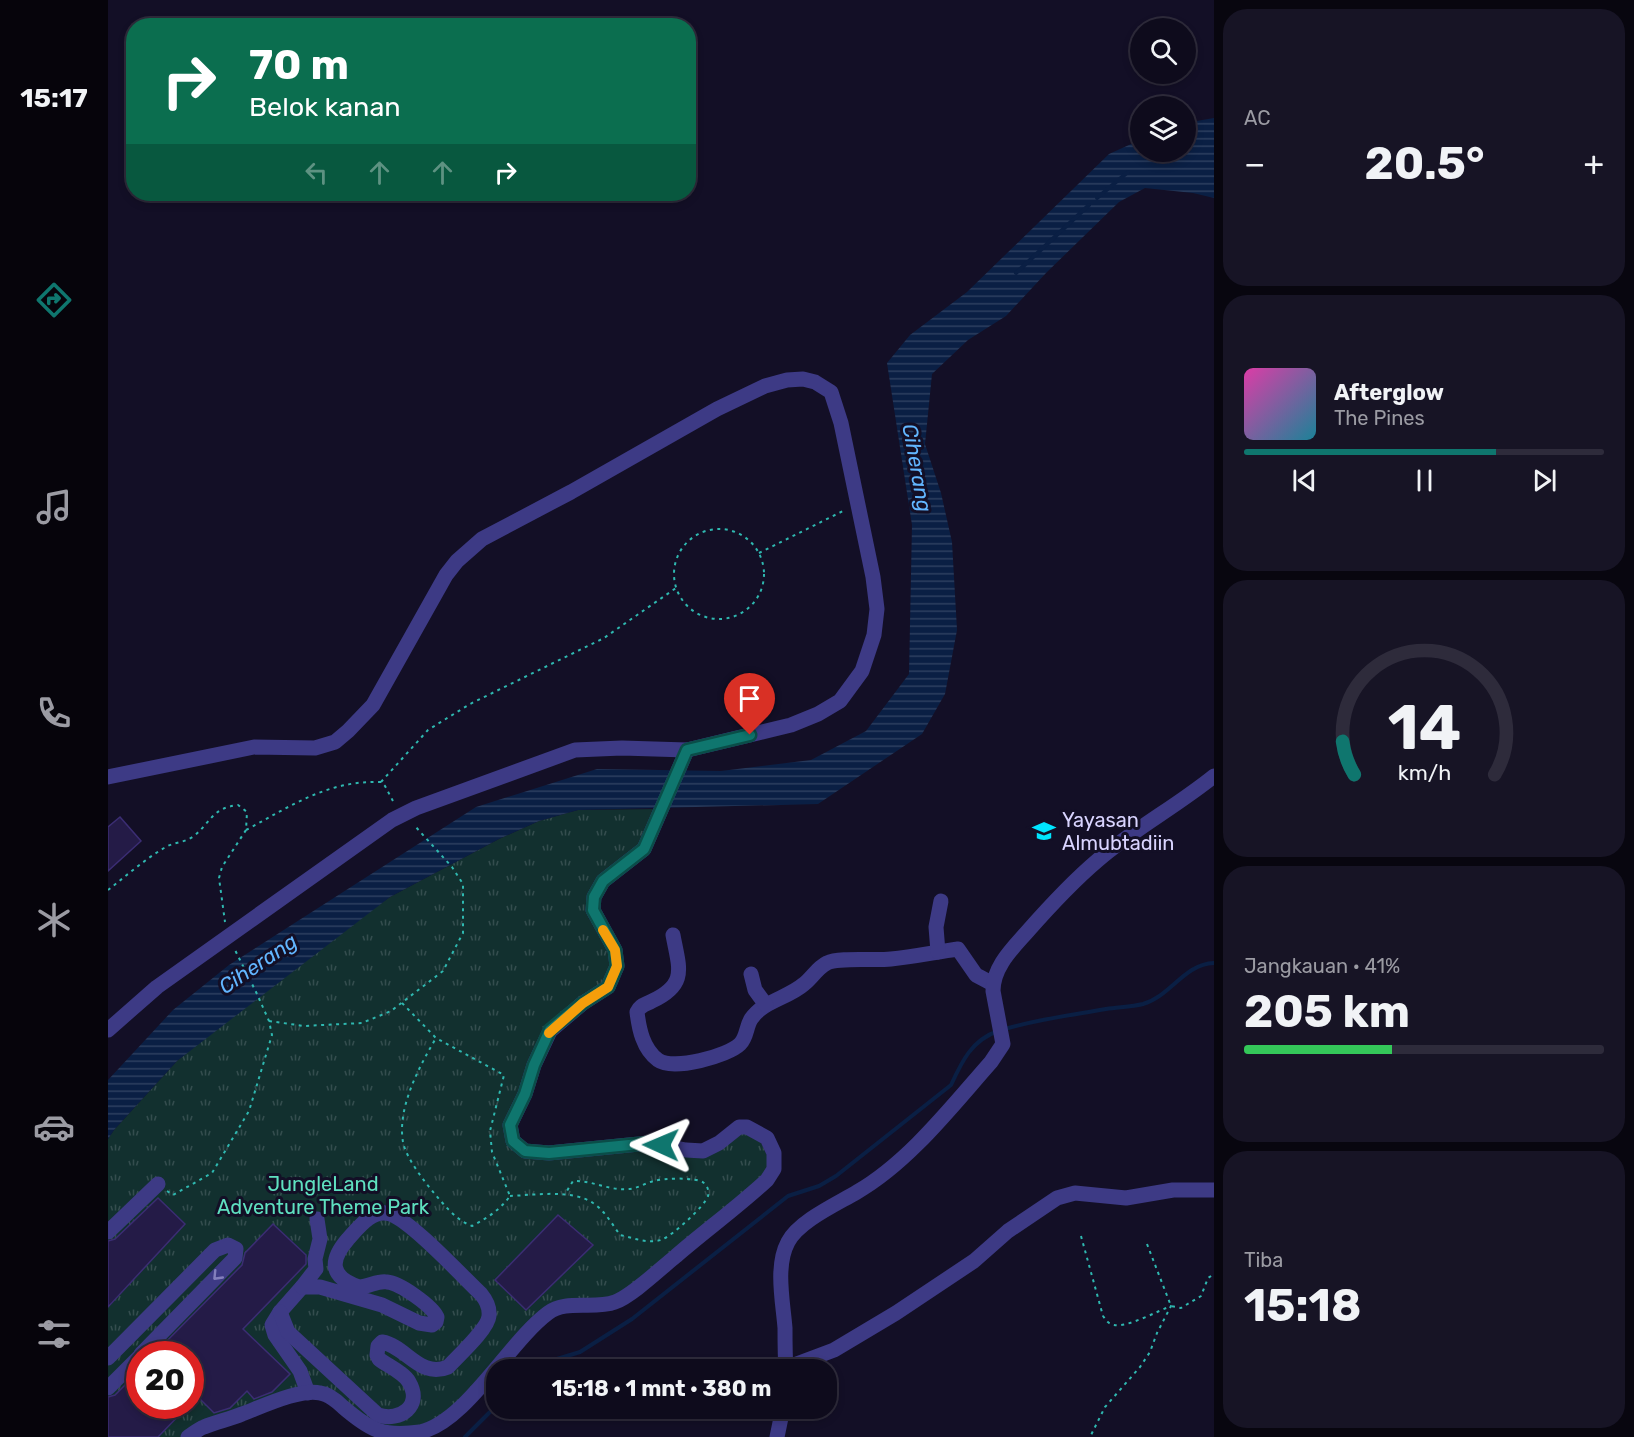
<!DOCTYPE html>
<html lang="id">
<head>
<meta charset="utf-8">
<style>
	body { margin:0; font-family:Rubik,sans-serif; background:#171425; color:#f1f3f6; height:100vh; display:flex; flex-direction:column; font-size:22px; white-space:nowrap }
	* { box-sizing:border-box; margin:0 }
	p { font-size:20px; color:#9b9ba3 }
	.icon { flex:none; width:33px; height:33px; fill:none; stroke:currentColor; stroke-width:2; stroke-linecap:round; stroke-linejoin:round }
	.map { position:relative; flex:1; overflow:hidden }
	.sheet { display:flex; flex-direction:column; gap:9px; padding:9px; background:#08060f; width:420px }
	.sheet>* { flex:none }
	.top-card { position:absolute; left:18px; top:18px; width:570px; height:183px; border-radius:24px; box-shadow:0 3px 9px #0003,0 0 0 2px #2e2b3b; background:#0b6e4f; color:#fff; overflow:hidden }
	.fabs { position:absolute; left:1022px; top:18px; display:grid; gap:12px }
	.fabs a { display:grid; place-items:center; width:66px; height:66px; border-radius:50%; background:#0e0b1c; box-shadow:0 3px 9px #0003,0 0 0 2px #2e2b3b; font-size:30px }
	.speed { position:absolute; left:18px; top:1341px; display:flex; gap:12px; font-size:30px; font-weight:700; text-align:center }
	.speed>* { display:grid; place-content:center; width:78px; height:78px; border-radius:50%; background:#0e0b1c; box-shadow:0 3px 9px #0003,0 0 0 2px #2e2b3b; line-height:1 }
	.speed .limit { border:9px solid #d22; background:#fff; color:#111 }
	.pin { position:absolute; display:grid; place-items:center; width:51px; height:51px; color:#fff; margin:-62px -26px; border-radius:50% 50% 50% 0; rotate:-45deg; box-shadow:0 0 6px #0007 }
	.pin .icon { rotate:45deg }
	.me { position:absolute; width:66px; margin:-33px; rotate:271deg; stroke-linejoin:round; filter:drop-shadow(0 0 4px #0008) }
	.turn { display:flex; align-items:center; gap:21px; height:126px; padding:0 24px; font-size:27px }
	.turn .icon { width:78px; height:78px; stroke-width:2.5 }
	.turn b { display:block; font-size:42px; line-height:51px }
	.lanes { display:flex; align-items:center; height:57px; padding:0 24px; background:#0003; justify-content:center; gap:30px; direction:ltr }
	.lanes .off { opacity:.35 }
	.big { font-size:45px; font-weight:700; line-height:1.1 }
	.sheet .tile { flex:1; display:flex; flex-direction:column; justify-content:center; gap:9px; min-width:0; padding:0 21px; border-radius:24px; background:#171425 }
	.sheet .dial { align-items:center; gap:0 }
	.dial svg { height:156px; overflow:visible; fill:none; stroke:#2e2b3b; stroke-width:7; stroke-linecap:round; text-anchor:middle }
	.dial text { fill:#f1f3f6; stroke:none }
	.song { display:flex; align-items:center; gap:18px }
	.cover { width:72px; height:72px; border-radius:9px; background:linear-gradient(135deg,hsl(320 70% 55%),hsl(190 70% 35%)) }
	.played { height:6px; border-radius:3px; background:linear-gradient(90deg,#0f766e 70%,#2e2b3b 70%) }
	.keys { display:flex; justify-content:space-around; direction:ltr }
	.heat { display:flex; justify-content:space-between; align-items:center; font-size:33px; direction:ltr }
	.charge { height:9px; border-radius:4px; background:linear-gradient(90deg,#34c759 41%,#2e2b3b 0) }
	.trip { position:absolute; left:378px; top:1359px; width:351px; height:60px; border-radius:24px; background:#0e0b1c; box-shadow:0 3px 9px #0003,0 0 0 2px #2e2b3b; font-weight:700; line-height:60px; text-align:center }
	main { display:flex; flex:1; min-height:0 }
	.dock { display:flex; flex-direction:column; width:108px; justify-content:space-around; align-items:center; background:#06040b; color:#9b9ba3 }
	.dock .icon { width:42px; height:42px }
	.dock .on { color:#0f766e }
	.dock b { font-size:27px; color:#f1f3f6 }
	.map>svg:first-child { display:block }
</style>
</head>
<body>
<main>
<nav class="dock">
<b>15:17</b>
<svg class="icon on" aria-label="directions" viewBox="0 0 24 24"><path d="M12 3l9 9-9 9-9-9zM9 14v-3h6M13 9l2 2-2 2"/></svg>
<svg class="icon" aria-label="music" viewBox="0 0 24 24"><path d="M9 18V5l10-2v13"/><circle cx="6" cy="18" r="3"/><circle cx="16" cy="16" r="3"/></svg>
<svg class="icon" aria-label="phone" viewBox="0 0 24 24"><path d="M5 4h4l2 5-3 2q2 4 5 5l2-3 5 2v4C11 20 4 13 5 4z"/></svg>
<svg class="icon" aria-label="climate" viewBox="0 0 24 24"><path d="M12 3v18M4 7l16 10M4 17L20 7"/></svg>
<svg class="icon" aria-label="car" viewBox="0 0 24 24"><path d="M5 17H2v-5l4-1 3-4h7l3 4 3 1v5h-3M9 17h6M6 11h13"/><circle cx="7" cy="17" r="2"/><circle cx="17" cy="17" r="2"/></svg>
<svg class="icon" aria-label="filters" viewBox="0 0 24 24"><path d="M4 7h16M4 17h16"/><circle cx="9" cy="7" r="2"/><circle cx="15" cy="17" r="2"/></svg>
</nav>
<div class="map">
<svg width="1106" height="1437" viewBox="0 0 1106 1437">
	<defs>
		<pattern id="park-tufts" width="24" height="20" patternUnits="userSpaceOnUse" patternTransform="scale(1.5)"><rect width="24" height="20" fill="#12302f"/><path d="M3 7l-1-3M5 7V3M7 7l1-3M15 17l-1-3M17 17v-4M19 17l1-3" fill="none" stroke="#344d4e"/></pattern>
		<pattern id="water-rules" width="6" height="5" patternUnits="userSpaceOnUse" patternTransform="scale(1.5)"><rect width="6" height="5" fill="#0a1f44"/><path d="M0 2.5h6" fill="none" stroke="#2d3f60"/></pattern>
	</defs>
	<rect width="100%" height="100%" fill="#130f26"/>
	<path fill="url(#park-tufts)" fill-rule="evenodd" d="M554,809L536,849L487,897L507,950L500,987L442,1031L402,1125L417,1151L541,1143L578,1150L611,1143L646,1129L666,1169L508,1302L447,1308L335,1423L279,1435L212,1393L81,1437H0V1139L6,1130L69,1061L170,977L282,897L391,839L431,821L470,810ZM32,1354H82V1406H32Z"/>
	<path fill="url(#water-rules)" d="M1106,118V198L1085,193L1037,188L1011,202L938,273L898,316L860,340L824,374L817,444L833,493L844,542L849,630L837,694L814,734L710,804L470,810L431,821L391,839L282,897L69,1061L6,1130L0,1139V1080L65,1010L121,965L368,807L489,769L613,771L703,760L758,731L801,674L804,525L779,363L802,335L859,292L1001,154L1032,140V152H1077V123Z"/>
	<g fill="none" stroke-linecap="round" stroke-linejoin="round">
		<g stroke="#0a1f44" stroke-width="4">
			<path d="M989,198L1020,172"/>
			<path d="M908,273L981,205"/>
			<path d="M897,1029C930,1019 964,1015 998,1009C1010,1007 1023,1007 1035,1004C1063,996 1076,964 1106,963"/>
			<path d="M430,1370L449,1359L472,1352L524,1319L680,1196L711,1186L728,1176L843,1085C854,1061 864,1040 890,1031"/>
			<path d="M357,1437L388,1406"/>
		</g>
	</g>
	<g fill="#241b47" stroke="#3b2d73" stroke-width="1.5">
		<path d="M12,817L33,841L0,871V827Z"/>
		<path d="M50,1198L77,1224L0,1307V1241L7,1239Z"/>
		<path d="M450,1215L485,1245L418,1310L387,1280Z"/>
		<path d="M165,1224L198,1255V1264L135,1329L182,1374L164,1392L146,1399L139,1391L122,1408L106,1413L89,1396L82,1403V1354H46L134,1265L137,1253Z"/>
		<path d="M32,1370V1406H80L50,1437H0V1397L7,1395Z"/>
	</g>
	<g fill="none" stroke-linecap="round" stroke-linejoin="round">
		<g stroke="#2fb8b0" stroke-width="2" stroke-dasharray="3 4.5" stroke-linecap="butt">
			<circle cx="611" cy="574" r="45"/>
			<path d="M651,553L737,510"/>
			<path d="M273,782L320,730L362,704L496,638L568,588"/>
			<path d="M138,830C183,806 220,780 273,782L277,786L286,803"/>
			<path d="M0,890C18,876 36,860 56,848C65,842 77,843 86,836C103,822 104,808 130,805L139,812L138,830L114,867L111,878L117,922"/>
			<path d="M294,1003L328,1038L396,1075L382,1131L384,1152L402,1196C392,1210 379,1218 364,1226C348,1220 337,1206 326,1193C316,1181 298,1158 295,1142C289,1108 311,1067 328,1038"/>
			<path d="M161,1021L196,1026L254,1023L283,1011L335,971L355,933V884L344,867L306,825"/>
			<path d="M59,1191L65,1195L104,1173L141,1111L164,1035L161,1021L149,994L127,950"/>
			<path d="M402,1196C426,1195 464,1189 485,1203C497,1211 504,1224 512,1235C526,1238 539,1244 553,1240C563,1237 598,1205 600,1196C601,1192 600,1186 596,1183C589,1177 556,1178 546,1181C537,1183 529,1189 520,1189C501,1191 484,1180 465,1181L457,1194"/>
			<path d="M973,1236L995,1316C998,1320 1000,1324 1006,1325C1018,1328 1050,1311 1063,1306L1049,1333L1042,1352L1032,1367L997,1407L982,1437"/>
			<path d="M1039,1244L1063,1306L1073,1308L1093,1296L1100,1278L1106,1274"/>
		</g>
		<g stroke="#3d3a85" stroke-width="15">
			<path d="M0,777L146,747L207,748L227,742L240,731L265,705L338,575L349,561L374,539L463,492L609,409L657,386L679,380L695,379L707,382L723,392L733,423L765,577L769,609L766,635L754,671L732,701L710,714L683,725L579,750L514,748L467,750L308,808L284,820L49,987L0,1030"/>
			<path d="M565,935C571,968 580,984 544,1001C537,1005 532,1005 529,1012C531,1029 535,1049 550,1060C565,1071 620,1056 632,1044C639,1037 638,1027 643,1019C655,1001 680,998 696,984C704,978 709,968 719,963C732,957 766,961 783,959C805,957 828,952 850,949L868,975L885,984"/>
			<path d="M830,952L828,927L833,901"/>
			<path d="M643,974L647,990L658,1005"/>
			<path d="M0,1232L50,1184"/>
			<path d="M194,1287L172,1312L164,1325L167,1335L192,1371L200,1393"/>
			<path d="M172,1312L180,1332L270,1415C292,1422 315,1406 301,1382C296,1373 280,1366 271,1359L269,1355L270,1346L274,1342C298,1346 312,1379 340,1367C350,1356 380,1329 381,1316C382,1307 378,1300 373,1294C354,1276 303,1221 282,1214C265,1208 250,1228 240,1239C221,1261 222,1277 251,1287C261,1287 270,1280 279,1282C292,1283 324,1306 329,1317L328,1322L324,1325L311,1323L274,1305L212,1287H194L208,1269L207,1259L212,1239L209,1219"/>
			<path d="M0,1358L107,1250L120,1245L128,1249L127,1258L33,1354"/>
			<path d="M678,1368L726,1350L788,1313L866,1261L900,1231L949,1198L967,1193L1018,1198L1065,1190H1106"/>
			<path d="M678,1370C677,1356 677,1342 677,1328C675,1302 667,1266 680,1242C691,1221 729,1204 749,1192C801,1162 844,1106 883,1062L895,1044L885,991C885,967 904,949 919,932C941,907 964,882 990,860C1026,829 1069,806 1106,776"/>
			<path d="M0,1388L32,1356"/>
			<path d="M80,1437C85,1434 90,1429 96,1427C108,1422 122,1419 134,1414C153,1407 193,1388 212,1393C220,1394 230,1402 235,1407C263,1431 275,1437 312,1432C358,1422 401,1342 440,1313C458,1299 486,1310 507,1302C524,1296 553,1268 568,1256C598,1230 630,1207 659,1180L666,1169V1153L659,1138L639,1127H631L611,1143L595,1151L578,1150L541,1143L441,1153L417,1151L405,1141L402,1125L417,1094L426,1065L442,1031L475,1003L500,987L509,966L507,950L485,910L486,897L495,881L536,849L579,750"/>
			<path d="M669,1437L675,1408"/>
		</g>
	</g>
	<defs><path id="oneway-chevron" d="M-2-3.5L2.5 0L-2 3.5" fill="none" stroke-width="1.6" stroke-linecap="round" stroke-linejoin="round" transform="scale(1.5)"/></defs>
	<use stroke="#837fbc" href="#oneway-chevron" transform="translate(109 1276) rotate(134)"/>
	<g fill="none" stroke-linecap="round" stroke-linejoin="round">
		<g stroke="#0a4d48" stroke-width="15">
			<path id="route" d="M553,1145L541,1143L441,1153L417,1151L405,1141L402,1125L417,1094L426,1065L442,1030L475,1003L500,987L509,966L507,950L485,910L486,897L495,881L536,849L579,750L642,735"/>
		</g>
		<use href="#route" stroke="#0f766e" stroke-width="10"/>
		<path stroke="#f59e0b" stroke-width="10" d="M441,1033L475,1003L500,987L509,966L507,950L495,930"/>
	</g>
	<defs>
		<g id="school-bare" transform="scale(1.8)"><path d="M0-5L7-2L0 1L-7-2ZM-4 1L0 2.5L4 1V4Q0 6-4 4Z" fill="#00e5ff" stroke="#130f26" stroke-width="2.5" paint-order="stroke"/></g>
	</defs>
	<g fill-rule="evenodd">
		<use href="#school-bare" x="936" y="831"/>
	</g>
	<g text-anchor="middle" stroke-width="6" stroke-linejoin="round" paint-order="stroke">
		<g font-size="20" fill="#d9d4ff" stroke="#130f26" text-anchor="start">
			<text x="954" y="827">Yayasan<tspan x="954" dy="23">Almubtadiin</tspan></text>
		</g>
		<g font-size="20" fill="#5fe0c0" stroke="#130f26">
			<text x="215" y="1191">JungleLand<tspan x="215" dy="23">Adventure Theme Park</tspan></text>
		</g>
		<g font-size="21" font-style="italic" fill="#62b6ff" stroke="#130f26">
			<text transform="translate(809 468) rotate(80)" y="7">Ciherang</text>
			<text transform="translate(150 964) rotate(-34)" y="7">Ciherang</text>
		</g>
	</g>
</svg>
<div class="fabs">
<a><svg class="icon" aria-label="search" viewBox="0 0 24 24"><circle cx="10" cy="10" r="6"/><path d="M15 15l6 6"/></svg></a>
<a><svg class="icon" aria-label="layers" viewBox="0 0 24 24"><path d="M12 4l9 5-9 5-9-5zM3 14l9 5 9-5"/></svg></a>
</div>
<div class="speed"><div class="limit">20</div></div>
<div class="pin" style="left:642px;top:735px;background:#d93025"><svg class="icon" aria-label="arrive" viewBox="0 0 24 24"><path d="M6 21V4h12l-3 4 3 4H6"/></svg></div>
<svg class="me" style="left:553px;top:1145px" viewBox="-20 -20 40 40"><path d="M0-17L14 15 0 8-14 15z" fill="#0f766e" stroke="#fff" stroke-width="4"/></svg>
<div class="trip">15:18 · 1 mnt · 380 m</div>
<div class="top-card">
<div class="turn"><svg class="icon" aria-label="right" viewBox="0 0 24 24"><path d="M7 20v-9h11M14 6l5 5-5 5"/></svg><div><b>70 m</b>Belok kanan</div></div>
<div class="lanes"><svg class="icon off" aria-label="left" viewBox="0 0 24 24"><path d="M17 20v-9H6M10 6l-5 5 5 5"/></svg><svg class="icon off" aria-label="ahead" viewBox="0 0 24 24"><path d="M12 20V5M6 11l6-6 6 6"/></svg><svg class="icon off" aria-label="ahead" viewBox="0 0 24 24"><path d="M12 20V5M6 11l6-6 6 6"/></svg><svg class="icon" aria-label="right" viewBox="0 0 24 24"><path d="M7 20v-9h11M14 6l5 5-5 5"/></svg></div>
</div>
</div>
<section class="sheet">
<div class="tile"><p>AC</p>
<div class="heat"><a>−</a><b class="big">20.5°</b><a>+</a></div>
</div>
<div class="tile">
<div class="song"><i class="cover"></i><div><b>Afterglow</b><p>The Pines</p></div></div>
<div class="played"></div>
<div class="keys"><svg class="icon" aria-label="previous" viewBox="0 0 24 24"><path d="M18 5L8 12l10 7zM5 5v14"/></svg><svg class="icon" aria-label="pause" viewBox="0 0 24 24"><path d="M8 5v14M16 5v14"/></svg><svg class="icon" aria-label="next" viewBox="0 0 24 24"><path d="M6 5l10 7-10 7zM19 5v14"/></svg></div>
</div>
<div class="tile dial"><svg viewBox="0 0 100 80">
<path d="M14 69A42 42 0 1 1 86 69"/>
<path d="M14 69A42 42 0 0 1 8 52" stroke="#0f766e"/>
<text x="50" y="56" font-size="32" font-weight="700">14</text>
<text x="50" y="72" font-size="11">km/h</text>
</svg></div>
<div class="tile"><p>Jangkauan · 41%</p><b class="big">205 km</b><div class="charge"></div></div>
<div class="tile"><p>Tiba</p><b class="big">15:18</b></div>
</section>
</main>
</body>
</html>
